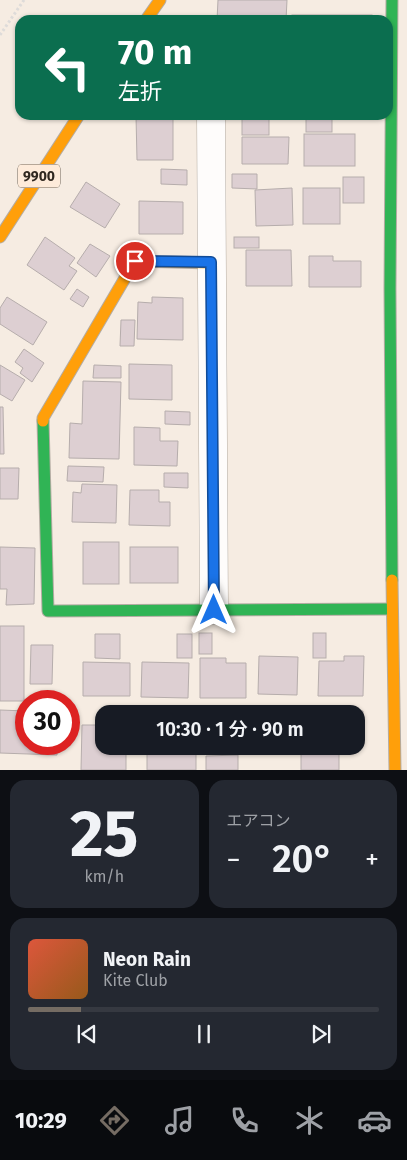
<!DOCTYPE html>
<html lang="ja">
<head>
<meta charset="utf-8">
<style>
	body { margin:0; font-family:"Fira Sans","Noto Sans JP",sans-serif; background:#242831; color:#f1f3f6; height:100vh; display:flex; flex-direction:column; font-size:19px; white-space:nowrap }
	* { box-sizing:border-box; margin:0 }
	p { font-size:16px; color:#9ea1a6 }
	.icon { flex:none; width:28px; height:28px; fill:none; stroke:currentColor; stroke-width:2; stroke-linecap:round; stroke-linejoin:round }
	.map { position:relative; height:770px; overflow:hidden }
	.details { display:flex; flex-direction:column; gap:10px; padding:10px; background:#0d0f14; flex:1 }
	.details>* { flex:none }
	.guide { position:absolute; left:15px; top:15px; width:378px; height:105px; border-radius:15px; box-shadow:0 1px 4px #0004; background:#0b6e4f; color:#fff; overflow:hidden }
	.speed { position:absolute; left:15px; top:690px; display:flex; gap:10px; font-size:25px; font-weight:700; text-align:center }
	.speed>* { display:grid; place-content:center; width:65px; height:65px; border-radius:50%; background:#171b24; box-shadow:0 1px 4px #0004; line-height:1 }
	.speed .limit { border:8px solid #d22; background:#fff; color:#111 }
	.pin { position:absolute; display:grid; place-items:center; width:42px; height:42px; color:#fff; margin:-21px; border:2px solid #fff; border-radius:50%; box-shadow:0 1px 5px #0007 }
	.me { position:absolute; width:55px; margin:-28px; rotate:0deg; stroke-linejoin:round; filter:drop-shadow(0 0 4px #0008) }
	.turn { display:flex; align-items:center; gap:18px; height:105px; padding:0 20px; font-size:22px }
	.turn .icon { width:65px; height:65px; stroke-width:2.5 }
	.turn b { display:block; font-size:35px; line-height:42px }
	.big { font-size:38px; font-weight:600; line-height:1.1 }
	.details .card { flex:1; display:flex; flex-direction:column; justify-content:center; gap:8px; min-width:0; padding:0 18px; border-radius:15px; background:#242831 }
	.details .dial { align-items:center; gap:0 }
	.dial b { font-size:65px; line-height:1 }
	.song { display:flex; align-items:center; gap:15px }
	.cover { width:60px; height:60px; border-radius:8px; background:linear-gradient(135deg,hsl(10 70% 55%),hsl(30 70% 35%)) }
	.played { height:5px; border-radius:2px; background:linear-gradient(90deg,#756c63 15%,#363941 15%) }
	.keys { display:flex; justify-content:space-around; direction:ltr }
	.heat { display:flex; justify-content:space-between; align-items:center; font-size:28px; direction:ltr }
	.details .tiles { flex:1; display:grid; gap:10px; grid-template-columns:1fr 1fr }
	.card:last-child { grid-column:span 2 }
	.trip { position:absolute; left:95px; top:705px; width:270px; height:50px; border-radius:15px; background:#171b24; box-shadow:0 1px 4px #0004; font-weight:600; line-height:50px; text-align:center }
	.menu { display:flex; height:80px; justify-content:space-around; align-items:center; background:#090b0e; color:#9ea1a6 }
	.menu .icon { width:35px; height:35px }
	.menu .on { color:#756c63 }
	.menu b { font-size:22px; color:#f1f3f6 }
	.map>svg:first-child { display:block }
</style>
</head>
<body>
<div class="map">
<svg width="407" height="770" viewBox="0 0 407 770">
	<rect width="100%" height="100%" fill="#f6ece2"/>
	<g fill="#ddcfd2" stroke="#b6adac">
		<path d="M218,0H287L286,20H217Z"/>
		<rect x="292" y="15" width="80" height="5"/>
		<rect x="242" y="115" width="27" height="20"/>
		<rect x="306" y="115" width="26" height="17"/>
		<path d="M136,116H173V160H137Z"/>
		<rect x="304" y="134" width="51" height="32"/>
		<path d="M242,137H289L288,164H242Z"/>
		<path d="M161,169L187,170V185L161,184Z"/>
		<path d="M232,174H257V189L232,188Z"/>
		<rect x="343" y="177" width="21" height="26"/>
		<path d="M86,182L120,204L105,228L70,207Z"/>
		<path d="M292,188L293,225L256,226L255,190Z"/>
		<rect x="303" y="188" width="37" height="36"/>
		<path d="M139,201L183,202V234H139Z"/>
		<path d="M45,237L75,258L69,266L77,271L64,290L27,265Z"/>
		<rect x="234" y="237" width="25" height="11"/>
		<path d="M90,244L110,256L96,277L77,263Z"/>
		<path d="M246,250H291L292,286H246Z"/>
		<path d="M309,256H333V261H361V287H309Z"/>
		<path d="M77,289L89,297L83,307L70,299Z"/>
		<path d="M7,297L47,322L33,345L0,324V308Z"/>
		<path d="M152,297L183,298V340L137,339L138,302L152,303Z"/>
		<path d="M121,320H135L134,346H120Z"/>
		<path d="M24,349L44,363L32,382L20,373L23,368L15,362Z"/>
		<path d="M129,364L172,365V400L129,399Z"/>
		<path d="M0,365L25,380L12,401L0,394Z"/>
		<path d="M94,365L121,366V378H93Z"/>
		<path d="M83,381L121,382L119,459L69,458L70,423L82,424Z"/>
		<path d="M0,407H3L4,454H0Z"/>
		<path d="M165,411L190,412V425L165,424Z"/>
		<path d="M134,427L160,428V441H178L177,466L134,465Z"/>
		<path d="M68,466L104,467L103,482L67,481Z"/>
		<path d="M0,468H19L18,499H0Z"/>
		<path d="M164,473H188V488L164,487Z"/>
		<path d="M82,484L117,485L116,523L72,522L73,492L81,493Z"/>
		<path d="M130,490H159V502H170V526L129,525Z"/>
		<rect x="83" y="542" width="36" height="42"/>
		<path d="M0,547L35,548L34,604L6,605L7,589H0Z"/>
		<rect x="130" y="547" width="48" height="36"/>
		<rect x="0" y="626" width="24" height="75"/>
		<rect x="199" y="633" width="13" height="21"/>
		<rect x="313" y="633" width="13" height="25"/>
		<path d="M95,634H120V659L95,658Z"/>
		<rect x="177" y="634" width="15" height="24"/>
		<path d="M31,645H53L52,684H30Z"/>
		<path d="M259,656L298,657L297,695L258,694Z"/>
		<path d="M344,656H364L363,696H318L319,661H344Z"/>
		<path d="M200,658H226V663H246V698H200Z"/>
		<path d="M83,662L130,663V696H83Z"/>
		<path d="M142,662L189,663L188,698L141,697Z"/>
		<path d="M0,710L26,711V744H57V755L0,753Z"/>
		<path d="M303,710L363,711V741H356V714H303Z"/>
		<path d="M204,711L290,712V714H204Z"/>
		<path d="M82,725H100V743H104V746H126V770H81Z"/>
		<rect x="147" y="746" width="49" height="24"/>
		<path d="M339,747V770H301V748Z"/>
		<path d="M238,755V770H206V756Z"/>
	</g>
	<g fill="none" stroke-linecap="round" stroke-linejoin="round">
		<g stroke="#b4aca3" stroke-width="29">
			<path id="street" d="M211,115L214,610"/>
		</g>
		<g stroke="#b4aca3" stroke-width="13">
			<g id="fast">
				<path d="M43,421L48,611L391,609"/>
				<path d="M392,580L390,289L392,0"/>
			</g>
		</g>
		<g stroke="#b4aca3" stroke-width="13">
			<g id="slow">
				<path d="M146,20L160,0"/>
				<path d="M0,237L79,115"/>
				<path d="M43,421V418L135,261L211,263"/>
				<path d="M392,580L395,770"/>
			</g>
		</g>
		<path stroke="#dedbd9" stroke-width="3" stroke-dasharray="2.5 2.5" stroke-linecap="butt" d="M0,35L24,0"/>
		<use href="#street" stroke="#fefcfb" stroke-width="28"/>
		<use href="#fast" stroke="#30b455" stroke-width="11"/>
		<use href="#slow" stroke="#ff9f0a" stroke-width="11"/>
	</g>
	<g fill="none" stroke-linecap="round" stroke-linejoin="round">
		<g stroke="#114b97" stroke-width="12">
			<path id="route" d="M135,261L211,262L214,610"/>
		</g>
		<use href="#route" stroke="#1a73e8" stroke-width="9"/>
	</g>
	<g text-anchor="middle" stroke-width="4" stroke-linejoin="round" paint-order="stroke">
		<rect fill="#feebda" stroke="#6e6257" stroke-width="1" x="18" y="164.5" width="42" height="23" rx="4"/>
		<g font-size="14" font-weight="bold" fill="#30271f">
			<text x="39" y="181">9900</text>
		</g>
	</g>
</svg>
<div class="speed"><div class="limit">30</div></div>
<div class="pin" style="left:135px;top:261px;background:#d93025"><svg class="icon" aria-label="arrive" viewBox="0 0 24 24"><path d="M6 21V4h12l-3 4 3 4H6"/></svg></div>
<svg class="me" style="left:214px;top:610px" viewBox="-20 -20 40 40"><path d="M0-17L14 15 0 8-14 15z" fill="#1a73e8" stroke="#fff" stroke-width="4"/></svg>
<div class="trip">10:30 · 1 分 · 90 m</div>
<div class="guide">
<div class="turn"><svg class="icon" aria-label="left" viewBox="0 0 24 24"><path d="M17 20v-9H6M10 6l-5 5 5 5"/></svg><div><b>70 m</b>左折</div></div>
</div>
</div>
<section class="details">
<div class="tiles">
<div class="card dial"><b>25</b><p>km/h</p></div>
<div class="card"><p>エアコン</p>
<div class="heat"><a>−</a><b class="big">20°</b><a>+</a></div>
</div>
<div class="card">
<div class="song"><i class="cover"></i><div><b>Neon Rain</b><p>Kite Club</p></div></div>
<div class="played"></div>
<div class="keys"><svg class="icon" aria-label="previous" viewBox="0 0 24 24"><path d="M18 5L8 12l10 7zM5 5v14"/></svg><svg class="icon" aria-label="pause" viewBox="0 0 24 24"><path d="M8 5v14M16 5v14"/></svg><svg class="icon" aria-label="next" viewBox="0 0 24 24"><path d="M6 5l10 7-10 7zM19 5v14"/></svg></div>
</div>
</div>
</section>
<nav class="menu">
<b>10:29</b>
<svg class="icon on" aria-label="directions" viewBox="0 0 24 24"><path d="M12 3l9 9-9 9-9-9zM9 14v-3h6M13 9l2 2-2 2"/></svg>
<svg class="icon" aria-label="music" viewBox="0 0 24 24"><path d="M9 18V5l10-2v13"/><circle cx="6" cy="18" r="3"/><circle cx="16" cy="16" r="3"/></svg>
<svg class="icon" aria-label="phone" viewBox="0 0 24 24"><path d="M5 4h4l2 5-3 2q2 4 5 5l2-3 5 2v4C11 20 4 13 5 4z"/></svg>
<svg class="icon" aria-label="climate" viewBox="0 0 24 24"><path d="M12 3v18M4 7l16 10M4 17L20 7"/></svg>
<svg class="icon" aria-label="car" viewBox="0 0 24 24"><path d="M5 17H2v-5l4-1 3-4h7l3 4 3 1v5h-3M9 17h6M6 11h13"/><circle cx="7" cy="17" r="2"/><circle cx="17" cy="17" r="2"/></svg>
</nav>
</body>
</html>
